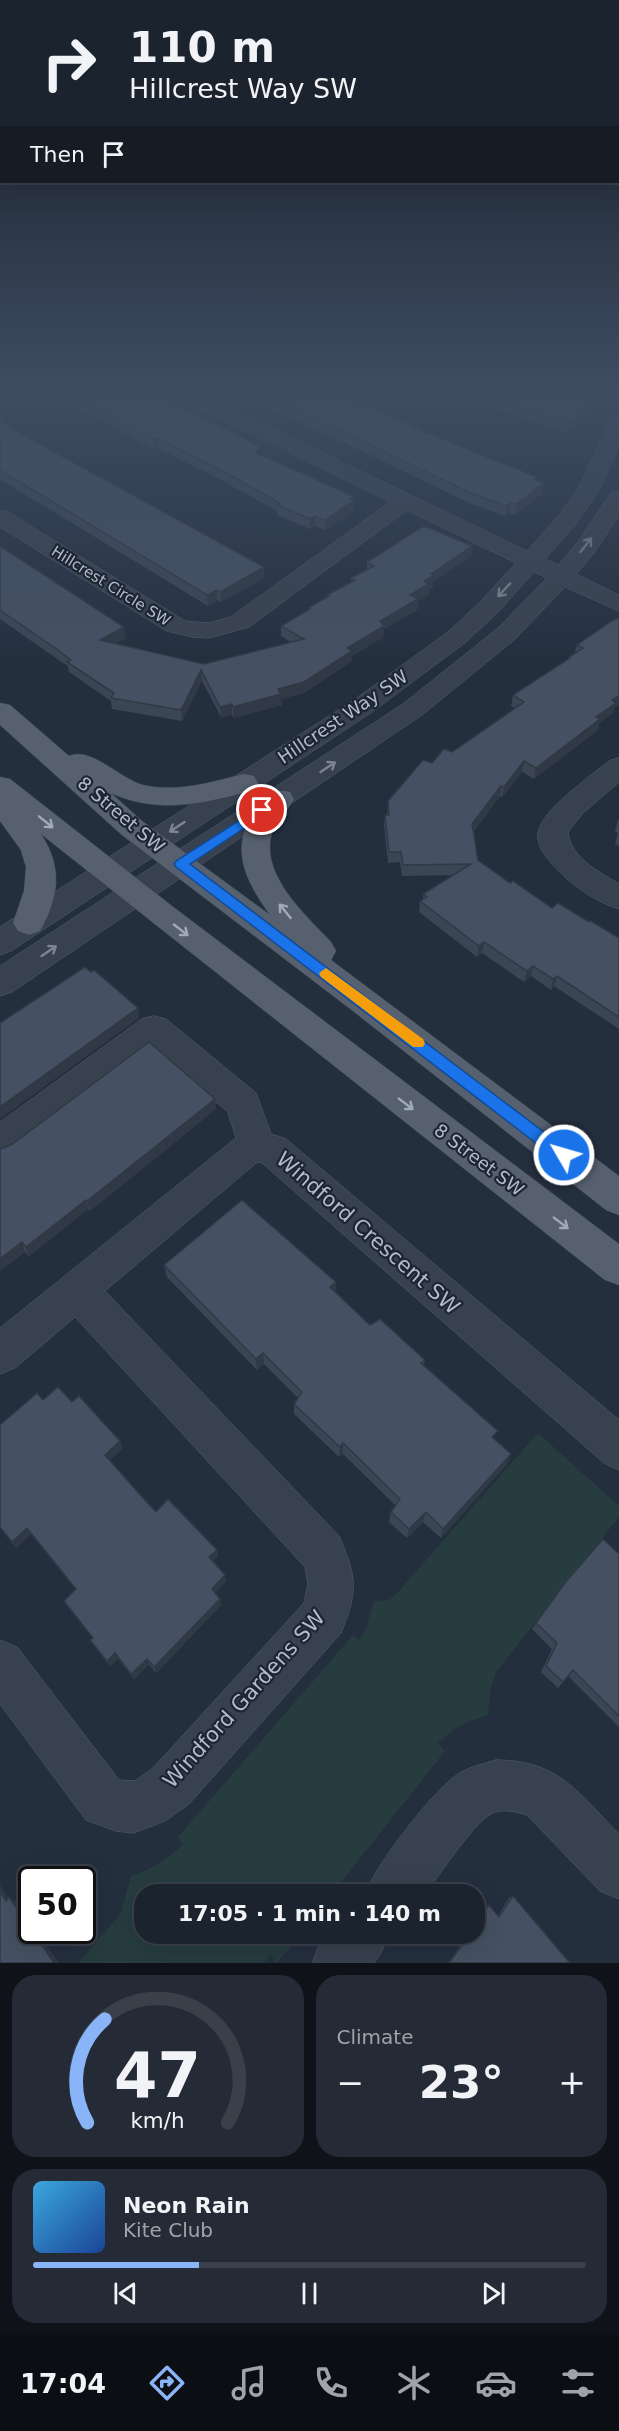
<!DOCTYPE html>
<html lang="en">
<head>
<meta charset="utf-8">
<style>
	body { margin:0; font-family:"DejaVu Sans",sans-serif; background:#242b36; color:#f1f3f6; height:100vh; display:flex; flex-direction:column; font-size:22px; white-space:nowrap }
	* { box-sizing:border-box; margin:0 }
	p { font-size:20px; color:#a0a4aa }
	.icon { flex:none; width:33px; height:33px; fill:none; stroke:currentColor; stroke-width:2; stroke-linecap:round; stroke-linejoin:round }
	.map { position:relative; height:1963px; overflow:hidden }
	.panel { display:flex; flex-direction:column; gap:12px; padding:12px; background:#0f1319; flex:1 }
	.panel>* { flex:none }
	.hud { position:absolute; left:0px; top:0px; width:620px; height:183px; box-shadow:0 6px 24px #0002,0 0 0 2px #39404a; background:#1b232e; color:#f1f3f6; overflow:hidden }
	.speed { position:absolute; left:18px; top:1866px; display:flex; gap:12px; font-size:30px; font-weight:700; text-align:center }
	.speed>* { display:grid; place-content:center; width:78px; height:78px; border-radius:50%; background:#1b232e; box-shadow:0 6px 24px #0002,0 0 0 2px #39404a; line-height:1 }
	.speed .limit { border:3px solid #111; border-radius:9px; background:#fff; color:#111 }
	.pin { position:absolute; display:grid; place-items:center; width:51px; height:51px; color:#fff; margin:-26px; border:3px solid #fff; border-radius:50%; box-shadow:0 2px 6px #0007 }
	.me { position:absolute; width:66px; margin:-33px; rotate:308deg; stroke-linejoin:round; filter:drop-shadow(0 0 4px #0008) }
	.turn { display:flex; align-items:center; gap:21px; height:126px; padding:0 30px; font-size:27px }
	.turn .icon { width:78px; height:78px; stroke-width:2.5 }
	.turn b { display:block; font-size:42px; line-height:51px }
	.then { display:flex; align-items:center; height:57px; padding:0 30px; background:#0003; gap:12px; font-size:22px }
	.big { font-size:45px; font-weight:700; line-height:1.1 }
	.panel .widget { flex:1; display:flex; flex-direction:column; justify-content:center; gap:9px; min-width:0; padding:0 21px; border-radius:24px; background:#242b36 }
	.panel .dial { align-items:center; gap:0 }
	.dial svg { height:156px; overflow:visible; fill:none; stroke:#39404a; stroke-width:7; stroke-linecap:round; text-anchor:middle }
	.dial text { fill:#f1f3f6; stroke:none }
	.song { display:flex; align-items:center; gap:18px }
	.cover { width:72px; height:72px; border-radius:9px; background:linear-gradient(135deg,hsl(200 70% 55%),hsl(220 70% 35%)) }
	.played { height:6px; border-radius:3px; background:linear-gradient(90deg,#8ab4f8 30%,#39404a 30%) }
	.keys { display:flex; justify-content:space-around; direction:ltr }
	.heat { display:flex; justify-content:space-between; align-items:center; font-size:33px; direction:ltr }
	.panel .tiles { flex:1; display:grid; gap:12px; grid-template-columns:1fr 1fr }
	.widget:last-child { grid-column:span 2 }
	.trip { position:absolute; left:134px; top:1884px; width:351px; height:60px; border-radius:24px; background:#1b232e; box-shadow:0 6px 24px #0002,0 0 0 2px #39404a; font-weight:700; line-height:60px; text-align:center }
	.menu { display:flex; height:96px; justify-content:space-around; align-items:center; background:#0b0e12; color:#a0a4aa }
	.menu .icon { width:42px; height:42px }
	.menu .current { color:#8ab4f8 }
	.menu b { font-size:27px; color:#f1f3f6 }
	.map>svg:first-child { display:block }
</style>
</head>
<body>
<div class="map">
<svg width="619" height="1963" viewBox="0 0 619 1963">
	<rect width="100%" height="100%" fill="#242f3e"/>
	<path fill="#263c3f" d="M538,1433L619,1506V1517L496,1672L490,1692L488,1715C467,1721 453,1728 438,1743L445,1751L332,1894H144V1934H301L277,1963L270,1955L264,1963H78L121,1913L131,1876C152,1869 167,1860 183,1844L178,1837L353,1635L359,1640L366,1628L374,1601L389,1600L398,1592Z"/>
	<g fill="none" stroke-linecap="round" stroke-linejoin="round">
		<g stroke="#565f6c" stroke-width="1">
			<g id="minor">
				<path d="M169,391H194L527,551L560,514L578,489L609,422L612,418L619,416V445L600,489L576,524L545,559L558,565L577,543L611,493L619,491V515L594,553L576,574L619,595V611L565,587L514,640L422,715L12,992L0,996V966L403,704L497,629L547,578L534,572L499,611L466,642L372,712L11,951L0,955V927L354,700L448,632L481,601L516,563L407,510L249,627L209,638L193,637L167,631L0,527V510L8,512L185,621L209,623L231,617L390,502L172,395Z"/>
				<path d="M588,391H619V404L591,395Z"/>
				<path d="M619,758V782L582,814L568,832C570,857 599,872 619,884V909C599,903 579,890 564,876C553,866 536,849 538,833C542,809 591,776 609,761Z"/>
				<path d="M154,1016L166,1019L256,1093L271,1134L286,1139L619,1420V1470L604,1463L261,1162L256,1163L105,1291L339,1536C357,1577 358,1591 341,1633L189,1804L165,1821L133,1833L116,1831L86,1820L0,1704V1640L17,1647L119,1780L135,1781L153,1768L304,1603L308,1584L305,1567L75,1317L15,1368L0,1374V1328L236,1138L228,1112L153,1048L13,1153L0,1158V1122L142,1019Z"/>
				<path d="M496,1760C559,1760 578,1793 619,1834V1899L600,1891L527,1815C518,1812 504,1809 495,1812C477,1817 438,1877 425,1894H365C374,1867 436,1786 461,1772C472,1766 484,1764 496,1760Z"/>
				<path d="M328,1934H389L381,1953L374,1963H312L320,1943Z"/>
			</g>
		</g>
		<g stroke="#414a57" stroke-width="1">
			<g id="major">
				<path d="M0,703L10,705L69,756C91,746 120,779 143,785C176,793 212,782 244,774L254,776L258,783L254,790C206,803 159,815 111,793L142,821L270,915C243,877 228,845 259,805C269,793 275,788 290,792L294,799C288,810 278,819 273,830C257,873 306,915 331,942L336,951L331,960L619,1176V1215L606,1210L353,1011L122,835L0,725Z"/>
				<path d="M0,777L10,779L172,906L619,1244V1285L605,1280L41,834C63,867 59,898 40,931L29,935L18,931L13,923L24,891L26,867L21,850L0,821Z"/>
			</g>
		</g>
		<use href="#minor" fill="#38414e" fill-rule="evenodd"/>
		<use href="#major" fill="#56606e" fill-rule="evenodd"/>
	</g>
	<g fill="#3b4654">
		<path d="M43,391H150L259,455L354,500L353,511L325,530L315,526L310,529L277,515V511L223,481L158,448L155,449Z"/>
		<path d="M231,391H335L417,429L537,477V481L542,494L515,515L510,513L505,516L469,503L360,450Z"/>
		<path d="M476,391H569L594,405L592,414L566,433L485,405L486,399L478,395V391Z"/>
		<path d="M0,415L5,424L16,431L264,567V578L221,602L217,600L208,606L0,479Z"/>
		<path d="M0,546L126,638L115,643L204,664L292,643L281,636V626L308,610V608L327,596V595L351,582V578L367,569V562L472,546L471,556L433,582V587L429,589V595L418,601L417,610L384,629L383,637L352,656V661L304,693L281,699L282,705L234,718L232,715L221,717L202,681L182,721L112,709L111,701L69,672L68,666L60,661L0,619Z"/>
		<path d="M619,619V705L615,707L613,713L599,723L598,730L534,779L522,772L502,797L500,796L474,831L478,860L510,883L552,908L589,922L619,938V1029L554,986L551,990L531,976L524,982L482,953L477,957L419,912L420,901L423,900V894L454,875L402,876L400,862L388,863L384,825L385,815H387L388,801L432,763L452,752L515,708L511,706L513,695L568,659L569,657L575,652L577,645Z"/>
		<path d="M618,820H619V846L615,844L618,833L615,831Z"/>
		<path d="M215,1099L216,1109L90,1211L88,1209L29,1256L25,1252L0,1271V1149Z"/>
		<path d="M164,1265L336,1282L335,1292L370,1325L425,1360L424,1365L495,1439L511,1454L507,1464L441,1538L423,1522L407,1538L389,1522L391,1512L396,1506L343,1454L339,1457L294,1414V1404L298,1398L264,1364L257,1370L167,1277Z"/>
		<path d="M43,1400L72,1402L120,1441L122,1449L110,1460L143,1498L156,1512L217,1550L218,1556L213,1561L226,1581L215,1593L220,1599L221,1605L156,1673L149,1664L134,1679L118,1659L110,1666L94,1646L90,1640L93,1638L68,1607L64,1601L76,1590L31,1534L16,1548L0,1528V1425Z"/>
		<path d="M619,1554V1727L568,1676L558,1688L541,1672L552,1649L532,1629L536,1623Z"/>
		<path d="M513,1896L570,1963H448L468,1934H474V1924L486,1907L489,1905L498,1916L509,1898Z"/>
	</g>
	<g fill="#303945">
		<path d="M7,391H31L0,404V394Z"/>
		<path d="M592,400L590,408L594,405L592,414L566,433L568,424L587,403Z"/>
		<path d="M157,438L158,448L155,449L154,439Z"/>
		<path d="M544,483L542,494L515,515L516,504Z"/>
		<path d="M353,496V511L325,530V520Z"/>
		<path d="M511,503L510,513L505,516L507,506Z"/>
		<path d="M315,516V526L310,529V519Z"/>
		<path d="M472,546L471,556L433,582V587L429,589V595L418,601L417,610L384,629L383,637L352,656V661L304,693L281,699L282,705L234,718L233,707L278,689L347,648L410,595L431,574Z"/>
		<path d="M264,567V578L221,602L220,592Z"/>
		<path d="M217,590V600L208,606L207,595Z"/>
		<path d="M124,627L126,638L102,651L100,640Z"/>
		<path d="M201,670L202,681L182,721L181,710Z"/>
		<path d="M619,696V705L615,707L613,713L599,723L598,730L534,779L536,768L612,700Z"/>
		<path d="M232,704V715L221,717L220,707Z"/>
		<path d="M524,761L522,772L502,797L504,787Z"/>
		<path d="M501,786L500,796L471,835L472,824Z"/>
		<path d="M484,942L482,953L477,957L479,946Z"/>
		<path d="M533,966L531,976L524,982L527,971Z"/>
		<path d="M557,976L554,986L551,990L553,979Z"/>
		<path d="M138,1008L139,1018L0,1119V1107Z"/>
		<path d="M215,1099L216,1109L90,1211L87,1201Z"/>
		<path d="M86,1200L88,1209L29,1256L26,1247Z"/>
		<path d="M22,1242L25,1252L0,1271V1259Z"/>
		<path d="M336,1282L335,1295L330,1287Z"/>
		<path d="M263,1353L264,1364L257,1370L256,1359Z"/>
		<path d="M120,1441L122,1449L108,1462L105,1455Z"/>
		<path d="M343,1443V1454L339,1457L340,1447Z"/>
		<path d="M511,1454L507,1464L441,1538L443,1529Z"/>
		<path d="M426,1512L423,1522L407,1538L409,1529Z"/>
		<path d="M27,1528L31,1534L16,1548L12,1542Z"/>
		<path d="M217,1550L218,1556L211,1564L209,1557Z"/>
		<path d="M225,1575L226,1581L213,1595L212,1589Z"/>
		<path d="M220,1599L221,1605L156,1673L154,1667Z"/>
		<path d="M115,1653L118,1659L110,1666L107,1661Z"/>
		<path d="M147,1659L149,1664L134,1679L131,1674Z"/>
		<path d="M0,1885L12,1903L6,1901L0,1892Z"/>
		<path d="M9,1897L15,1900L29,1918L23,1917Z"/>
		<path d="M50,1930H56L45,1943L59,1963H54L40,1942Z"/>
	</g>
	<g fill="#455162" stroke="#303945" stroke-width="1.5">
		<path d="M0,391H7L0,394Z"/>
		<path d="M60,391H150L259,446L256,453L353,496L350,499L354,500L325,520L315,516L310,519L277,505L280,503L223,471L157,438L154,439Z"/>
		<path d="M252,391H335L417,427L415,428L537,477L534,480L544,483L516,504L511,503L507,506L470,493L361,440Z"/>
		<path d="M490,391H569L592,400L587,403L594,405L568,424L486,396L494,392Z"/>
		<path d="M0,420L16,431L264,567L220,592L217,590L207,595L0,470Z"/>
		<path d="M422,527H427L472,546L431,574L434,576L424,581L429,584L410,595L418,599L380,621L384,626L347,648L352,651L304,682L278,689L281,694L233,707L232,704L220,707L201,670L181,710L111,698L114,693L67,662L71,660L58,650L0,610V546L124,627L100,640L204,664L304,639L281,626L310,609L308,608L329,596L327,595L355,580L351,578L374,566L367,562Z"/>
		<path d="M618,618L619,619V696L612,700L616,703L596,717L600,719L536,768L524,761L504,787L501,786L472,824L478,860L510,883L513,881L552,908L558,903L589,922L591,921L619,938V1017L557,976L553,979L533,966L527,971L484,942L479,946L420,901L427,897L423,894L471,864L403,865L401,852H389L385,815H389L388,801L423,760L432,763L444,749L452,752L524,702L513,695L570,658L569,657L583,648L577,645L610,622Z"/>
		<path d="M85,967L91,972L94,970L138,1008L0,1107V1023Z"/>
		<path d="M149,1042L215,1099L87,1201L86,1200L26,1247L22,1242L0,1259V1149L11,1145Z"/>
		<path d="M242,1200L336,1282L330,1287L370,1325L380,1319L425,1360L421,1363L498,1431L492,1437L511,1454L443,1529L426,1512L409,1529L391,1512L400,1499L343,1443L340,1447L294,1404L302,1392L263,1353L256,1359L164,1265Z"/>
		<path d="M58,1387L72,1402L79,1396L120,1441L105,1455L143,1498L156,1512L168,1499L217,1550L209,1557L225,1575L212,1589L220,1599L154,1667L147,1659L131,1674L115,1653L107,1661L90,1640L93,1638L64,1601L76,1589L27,1528L12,1542L0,1527V1425L37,1393L43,1400Z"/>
		<path d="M603,1539L619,1554V1716L573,1670L563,1682L546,1666L557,1643L536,1623L565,1583Z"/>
		<path d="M0,1892L6,1901L9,1897L23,1917L32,1908V1930H50L40,1942L54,1963H0Z"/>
		<path d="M513,1896L570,1963H449L470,1934H474V1927L489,1905L499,1917Z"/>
	</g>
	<defs><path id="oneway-shaft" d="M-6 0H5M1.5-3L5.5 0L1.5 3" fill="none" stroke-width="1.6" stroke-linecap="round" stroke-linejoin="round" transform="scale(1.5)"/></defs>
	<g stroke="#7c8592">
		<use href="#oneway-shaft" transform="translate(586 545) rotate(-52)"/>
		<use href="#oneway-shaft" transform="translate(504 590) rotate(133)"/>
		<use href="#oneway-shaft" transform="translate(328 767) rotate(-34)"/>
		<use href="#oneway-shaft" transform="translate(177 827) rotate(147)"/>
		<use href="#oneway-shaft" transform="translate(49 951) rotate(-34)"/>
	</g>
	<g stroke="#a1aab7">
		<use href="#oneway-shaft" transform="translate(46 822) rotate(39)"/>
		<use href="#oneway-shaft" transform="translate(285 911) rotate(-129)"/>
		<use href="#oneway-shaft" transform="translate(181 930) rotate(38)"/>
		<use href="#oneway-shaft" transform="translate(406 1104) rotate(37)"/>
		<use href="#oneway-shaft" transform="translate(561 1223) rotate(37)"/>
	</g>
	<linearGradient id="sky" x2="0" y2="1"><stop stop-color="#141a22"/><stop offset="0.59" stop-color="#3f4d63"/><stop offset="1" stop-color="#3f4d63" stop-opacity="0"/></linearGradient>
	<rect width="619" height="665" fill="url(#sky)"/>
	<path fill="#1a73e8" stroke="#114b97" stroke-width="1.5" d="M262,806L269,810L267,813L190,864L569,1151L571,1155L569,1160L564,1162L558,1160L176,867L174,864L176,861Z"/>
	<path fill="#f59e0b" d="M326,968L423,1039L425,1043L423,1047H413L321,977L319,973Z"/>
	<g text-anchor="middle" stroke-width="4.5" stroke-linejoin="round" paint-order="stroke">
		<g font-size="15" fill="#b4bcc9" stroke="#1d2633">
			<text transform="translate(111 586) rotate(32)" y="5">Hillcrest Circle SW</text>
		</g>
		<g font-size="18" fill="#b4bcc9" stroke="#1d2633">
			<text transform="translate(343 717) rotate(-34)" y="6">Hillcrest Way SW</text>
			<text transform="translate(121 815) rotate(40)" y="6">8 Street SW</text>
			<text transform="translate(479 1160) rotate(37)" y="6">8 Street SW</text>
		</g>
		<g font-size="21" fill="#b4bcc9" stroke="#1d2633">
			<text transform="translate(368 1233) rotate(41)" y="7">Windford Crescent SW</text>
			<text transform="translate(244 1699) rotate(-48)" y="7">Windford Gardens SW</text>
		</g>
	</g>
</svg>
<div class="speed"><div class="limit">50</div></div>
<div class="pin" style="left:262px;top:810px;background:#d93025"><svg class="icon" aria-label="arrive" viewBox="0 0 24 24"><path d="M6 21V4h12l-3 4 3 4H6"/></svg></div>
<svg class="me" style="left:564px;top:1155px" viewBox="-20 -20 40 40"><circle r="17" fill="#1a73e8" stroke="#fff" stroke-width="3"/><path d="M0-11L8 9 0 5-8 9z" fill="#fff"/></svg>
<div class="trip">17:05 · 1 min · 140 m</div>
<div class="hud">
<div class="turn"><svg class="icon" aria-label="right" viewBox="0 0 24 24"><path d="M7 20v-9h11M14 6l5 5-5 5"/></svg><div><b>110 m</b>Hillcrest Way SW</div></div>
<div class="then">Then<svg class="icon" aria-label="arrive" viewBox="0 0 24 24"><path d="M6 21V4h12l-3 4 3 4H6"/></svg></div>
</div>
</div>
<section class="panel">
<div class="tiles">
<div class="widget dial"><svg viewBox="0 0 100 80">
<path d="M14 69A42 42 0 1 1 86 69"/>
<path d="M14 69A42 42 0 0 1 23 16" stroke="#8ab4f8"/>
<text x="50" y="56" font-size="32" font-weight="700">47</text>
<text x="50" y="72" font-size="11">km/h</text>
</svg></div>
<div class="widget"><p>Climate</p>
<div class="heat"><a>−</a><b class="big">23°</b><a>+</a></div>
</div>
<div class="widget">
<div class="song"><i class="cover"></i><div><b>Neon Rain</b><p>Kite Club</p></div></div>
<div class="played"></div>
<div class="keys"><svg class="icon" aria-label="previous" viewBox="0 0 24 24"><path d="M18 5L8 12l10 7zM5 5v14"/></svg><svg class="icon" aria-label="pause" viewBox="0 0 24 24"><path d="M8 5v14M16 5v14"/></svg><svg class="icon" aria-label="next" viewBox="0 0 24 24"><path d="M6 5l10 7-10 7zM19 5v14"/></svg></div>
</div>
</div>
</section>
<nav class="menu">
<b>17:04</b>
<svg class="icon current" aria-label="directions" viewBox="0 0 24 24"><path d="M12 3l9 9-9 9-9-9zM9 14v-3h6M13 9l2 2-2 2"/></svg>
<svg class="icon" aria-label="music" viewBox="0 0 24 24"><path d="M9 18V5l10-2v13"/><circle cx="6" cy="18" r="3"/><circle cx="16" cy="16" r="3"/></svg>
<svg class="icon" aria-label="phone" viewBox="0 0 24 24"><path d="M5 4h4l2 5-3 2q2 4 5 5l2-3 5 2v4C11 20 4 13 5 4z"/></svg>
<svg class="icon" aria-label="climate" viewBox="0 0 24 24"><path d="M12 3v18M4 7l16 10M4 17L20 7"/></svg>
<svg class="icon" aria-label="car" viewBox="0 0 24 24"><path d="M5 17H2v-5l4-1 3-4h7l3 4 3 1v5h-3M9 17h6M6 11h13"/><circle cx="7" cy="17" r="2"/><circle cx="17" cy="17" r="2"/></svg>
<svg class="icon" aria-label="filters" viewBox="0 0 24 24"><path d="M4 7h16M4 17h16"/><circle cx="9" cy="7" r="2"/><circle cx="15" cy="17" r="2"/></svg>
</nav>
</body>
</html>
